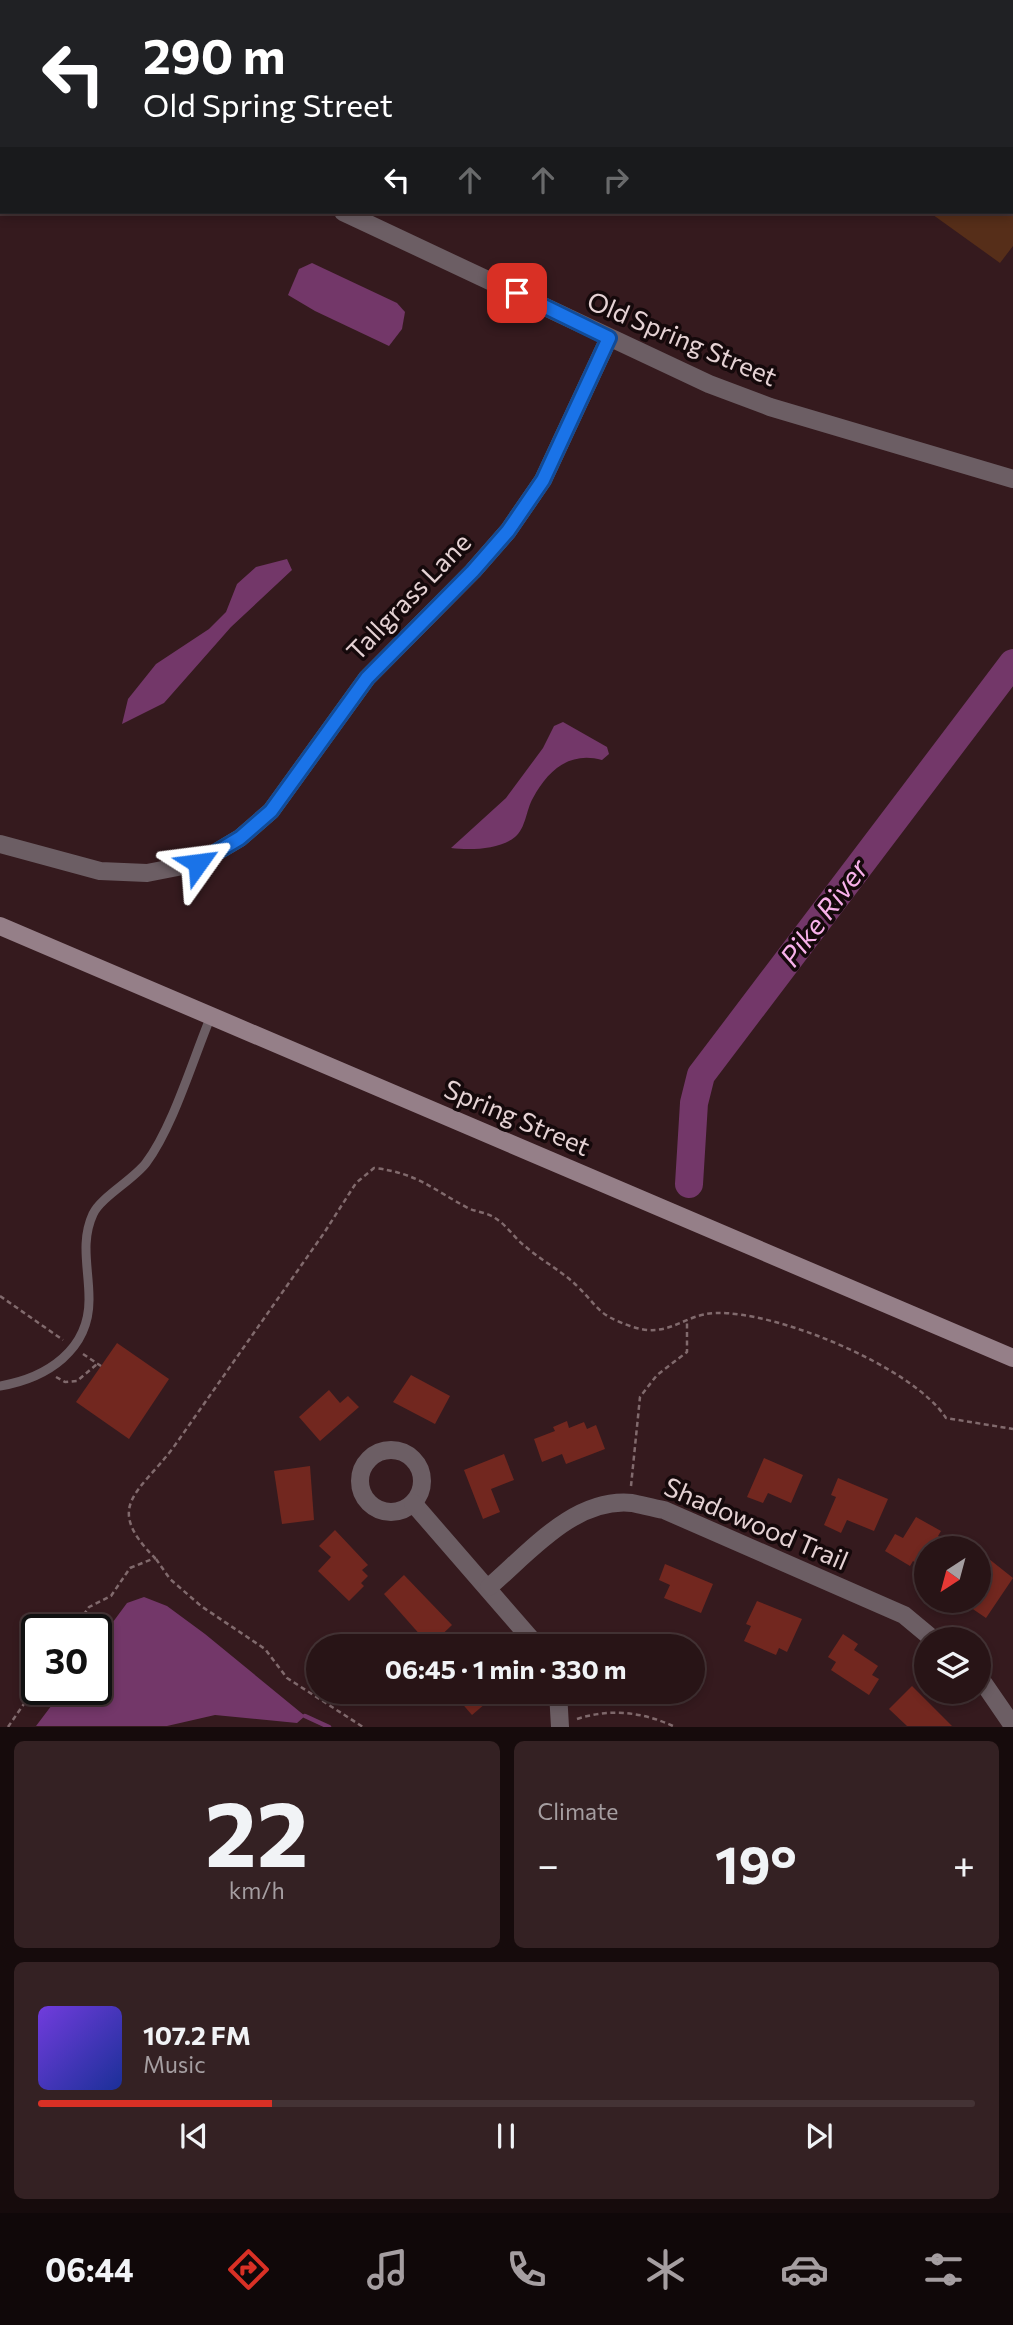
<!DOCTYPE html>
<html lang="en">
<head>
<meta charset="utf-8">
<style>
	body { margin:0; font-family:Commissioner,sans-serif; background:#342123; color:#f1f3f6; height:100vh; display:flex; flex-direction:column; font-size:26px; white-space:nowrap }
	* { box-sizing:border-box; margin:0 }
	p { font-size:23px; color:#a59ea1 }
	.icon { flex:none; width:38px; height:38px; fill:none; stroke:currentColor; stroke-width:2; stroke-linecap:round; stroke-linejoin:round }
	.map { position:relative; height:1727px; overflow:hidden }
	.panel { display:flex; flex-direction:column; gap:14px; padding:14px; background:#160b0c; flex:1 }
	.panel>* { flex:none }
	.banner { position:absolute; left:0px; top:0px; width:1013px; height:214px; box-shadow:0 4px 10px #0003,0 0 0 2px #443335; background:#202124; color:#fff; overflow:hidden }
	.needle { width:46px; rotate:216deg }
	.controls { position:absolute; left:914px; top:1536px; display:grid; gap:14px }
	.controls a { display:grid; place-items:center; width:77px; height:77px; border-radius:50%; background:#281416; box-shadow:0 4px 10px #0003,0 0 0 2px #443335; font-size:35px }
	.speed { position:absolute; left:21px; top:1614px; display:flex; gap:14px; font-size:35px; font-weight:700; text-align:center }
	.speed>* { display:grid; place-content:center; width:91px; height:91px; border-radius:50%; background:#281416; box-shadow:0 4px 10px #0003,0 0 0 2px #443335; line-height:1 }
	.speed .limit { border:4px solid #111; border-radius:10px; background:#fff; color:#111 }
	.pin { position:absolute; display:grid; place-items:center; width:60px; height:60px; color:#fff; margin:-30px; border-radius:14px; box-shadow:0 4px 10px #0006 }
	.me { position:absolute; width:77px; margin:-38px; rotate:59deg; stroke-linejoin:round; filter:drop-shadow(0 0 5px #0008) }
	.turn { display:flex; align-items:center; gap:24px; height:147px; padding:0 28px; font-size:32px }
	.turn .icon { width:91px; height:91px; stroke-width:2.5 }
	.turn b { display:block; font-size:49px; line-height:60px }
	.lanes { display:flex; align-items:center; height:66px; padding:0 28px; background:#0003; justify-content:center; gap:35px; direction:ltr }
	.lanes .off { opacity:.35 }
	.big { font-size:52px; font-weight:700; line-height:1.1 }
	.panel .tile { flex:1; display:flex; flex-direction:column; justify-content:center; gap:10px; min-width:0; padding:0 24px; border-radius:10px; background:#342123 }
	.panel .dial { align-items:center; gap:0 }
	.dial b { font-size:91px; line-height:1 }
	.song { display:flex; align-items:center; gap:21px }
	.cover { width:84px; height:84px; border-radius:10px; background:linear-gradient(135deg,hsl(260 70% 55%),hsl(230 70% 35%)) }
	.played { height:7px; border-radius:4px; background:linear-gradient(90deg,#d93025 25%,#443335 25%) }
	.keys { display:flex; justify-content:space-around; direction:ltr }
	.heat { display:flex; justify-content:space-between; align-items:center; font-size:38px; direction:ltr }
	.panel .tiles { flex:1; display:grid; gap:14px; grid-template-columns:1fr 1fr }
	.tile:last-child { grid-column:span 2 }
	.trip { position:absolute; left:306px; top:1634px; width:399px; height:70px; border-radius:35px; background:#281416; box-shadow:0 4px 10px #0003,0 0 0 2px #443335; font-weight:700; line-height:70px; text-align:center }
	.menu { display:flex; height:112px; justify-content:space-around; align-items:center; background:#100809; color:#a59ea1 }
	.menu .icon { width:49px; height:49px }
	.menu .active { color:#d93025 }
	.menu b { font-size:32px; color:#f1f3f6 }
	.map>svg:first-child { display:block }
</style>
</head>
<body>
<div class="map">
<svg width="1013" height="1727" viewBox="0 0 1013 1727">
	<rect width="100%" height="100%" fill="#351a1e"/>
	<path fill="#562e19" d="M676,0H1013V246L1000,263L929,212H1012V2Z"/>
	<g fill="#733769">
		<path d="M312,263L397,303L405,312L402,329L389,346L315,311L288,295L299,269Z"/>
		<path d="M287,559L292,570L231,627L164,703L122,724L128,699L156,664L209,629L226,612L237,584L256,567Z"/>
		<path d="M563,722L607,747L609,754L602,760C570,751 548,770 533,798C526,810 526,828 515,837C499,850 470,850 451,848L506,798L543,748L554,726Z"/>
		<path d="M144,1597L167,1606L205,1634L305,1716L297,1723L215,1715L167,1726H36L64,1689H96V1645L127,1603Z"/>
	</g>
	<g fill="none" stroke-linecap="round" stroke-linejoin="round">
		<path stroke="#733769" stroke-width="4.5" d="M305,1716L329,1727"/>
		<path stroke="#733769" stroke-width="28" d="M689,1184L694,1103L701,1075L1013,663"/>
	</g>
	<g fill="#72271f">
		<path d="M117,1343L169,1379L129,1439L76,1402Z"/>
		<path d="M411,1375L450,1396L435,1424L393,1402Z"/>
		<path d="M329,1390L340,1403L348,1396L359,1407L320,1441L299,1417Z"/>
		<path d="M567,1421L569,1428L584,1422L587,1429L596,1425L605,1449L566,1464L562,1454L542,1462L534,1439L555,1431L553,1427Z"/>
		<path d="M504,1454L514,1480L491,1489L500,1512L483,1519L464,1470Z"/>
		<path d="M764,1458L803,1475L791,1503L768,1493L763,1503L747,1497Z"/>
		<path d="M310,1466L314,1520L282,1524L274,1471Z"/>
		<path d="M838,1478L888,1499L874,1531L847,1520L841,1533L824,1525L836,1497L831,1495Z"/>
		<path d="M916,1517L941,1531L938,1536L959,1549H926V1569L913,1561L910,1566L885,1551L895,1534L903,1538Z"/>
		<path d="M335,1530L368,1565L362,1570L368,1576L361,1583L364,1586L349,1601L318,1571L331,1557L319,1546Z"/>
		<path d="M984,1555L1013,1578L986,1618L961,1601H978V1562Z"/>
		<path d="M665,1564L713,1584L701,1613L664,1598L670,1585L659,1580Z"/>
		<path d="M404,1575L452,1625L430,1646L384,1594Z"/>
		<path d="M757,1601L802,1619L787,1652L779,1648L776,1655L744,1641L751,1626L746,1624Z"/>
		<path d="M843,1634L858,1644L854,1650L878,1666L872,1675L879,1679L869,1695L831,1670L836,1662L828,1657Z"/>
		<path d="M912,1686L952,1726H907L889,1709Z"/>
		<path d="M452,1692H499L472,1715Z"/>
	</g>
	<g fill="none" stroke-linecap="round" stroke-linejoin="round">
		<g stroke="#816a6d" stroke-width="2.5" stroke-dasharray="5 3.5" stroke-linecap="butt">
			<path d="M0,1296L63,1340"/>
			<path d="M83,1354L101,1366"/>
			<path d="M56,1377L65,1382L77,1381L97,1364"/>
			<path d="M631,1486L640,1397L657,1375L687,1352V1321"/>
			<path d="M156,1559L170,1579L201,1606L265,1649L287,1678L363,1727"/>
			<path d="M74,1629L89,1607L111,1596L130,1568L155,1558C103,1506 139,1493 173,1448L324,1233L356,1183L374,1168C418,1173 433,1190 470,1209C478,1212 488,1213 495,1218C507,1225 515,1239 526,1247C542,1261 562,1271 577,1286C600,1308 596,1314 630,1326C669,1340 682,1314 716,1313C777,1311 913,1367 946,1418L1013,1429"/>
			<path d="M577,1719C610,1708 644,1712 675,1727"/>
			<path d="M8,1727L37,1685"/>
		</g>
		<path stroke="#6c5e64" stroke-width="9" d="M0,1386C47,1378 90,1350 89,1298C89,1269 80,1242 93,1214C101,1197 133,1180 146,1163C173,1127 193,1059 211,1016"/>
		<g stroke="#6c5e64" stroke-width="18">
			<path d="M450,2L451,0"/>
			<path d="M0,156L2,150"/>
			<path d="M0,844L100,871L147,873L198,863L240,838L271,811L367,678L473,571L508,531L543,480L609,338"/>
			<circle cx="391" cy="1481" r="31"/>
			<path d="M413,1503L538,1647"/>
			<path d="M489,1587C528,1554 574,1497 632,1503C642,1505 653,1508 664,1510L904,1615L934,1640"/>
			<path d="M978,1675L1013,1726"/>
			<path d="M558,1692L560,1727"/>
		</g>
		<g stroke="#6c5e64" stroke-width="18">
			<path d="M0,100H2"/>
			<path d="M343,212L709,384L770,407L1013,479"/>
		</g>
		<path stroke="#957f88" stroke-width="18" d="M0,926L1013,1358"/>
	</g>
	<g fill="none" stroke-linecap="round" stroke-linejoin="round">
		<g stroke="#114b97" stroke-width="18">
			<path id="route" d="M198,863L240,838L271,811L367,678L473,571L508,531L543,480L609,338L517,293"/>
		</g>
		<use href="#route" stroke="#1a73e8" stroke-width="12"/>
	</g>
	<g text-anchor="middle" stroke-width="7" stroke-linejoin="round" paint-order="stroke">
		<g font-size="26" fill="#e5d2d4" stroke="#15090b">
			<text transform="translate(682 339) rotate(23)" y="9">Old Spring Street</text>
			<text transform="translate(409 597) rotate(-46)" y="9">Tallgrass Lane</text>
			<text transform="translate(517 1118) rotate(23)" y="9">Spring Street</text>
			<text transform="translate(756 1524) rotate(23)" y="9">Shadowood Trail</text>
		</g>
		<g font-size="28" font-style="italic" fill="#f8b1ea" stroke="#15090b">
			<text transform="translate(824 913) rotate(-53)" y="10">Pike River</text>
		</g>
	</g>
</svg>
<div class="controls">
<a><svg class="needle" viewBox="-14 -14 28 28"><path d="M0-13l5 13h-10z" fill="#e53935"/><path d="M0 13l5-13h-10z" fill="#a59ea1"/></svg></a>
<a><svg class="icon" aria-label="layers" viewBox="0 0 24 24"><path d="M12 4l9 5-9 5-9-5zM3 14l9 5 9-5"/></svg></a>
</div>
<div class="speed"><div class="limit">30</div></div>
<div class="pin" style="left:517px;top:293px;background:#d93025"><svg class="icon" aria-label="arrive" viewBox="0 0 24 24"><path d="M6 21V4h12l-3 4 3 4H6"/></svg></div>
<svg class="me" style="left:198px;top:863px" viewBox="-20 -20 40 40"><path d="M0-17L14 15 0 8-14 15z" fill="#1a73e8" stroke="#fff" stroke-width="4"/></svg>
<div class="trip">06:45 · 1 min · 330 m</div>
<div class="banner">
<div class="turn"><svg class="icon" aria-label="left" viewBox="0 0 24 24"><path d="M17 20v-9H6M10 6l-5 5 5 5"/></svg><div><b>290 m</b>Old Spring Street</div></div>
<div class="lanes"><svg class="icon" aria-label="left" viewBox="0 0 24 24"><path d="M17 20v-9H6M10 6l-5 5 5 5"/></svg><svg class="icon off" aria-label="ahead" viewBox="0 0 24 24"><path d="M12 20V5M6 11l6-6 6 6"/></svg><svg class="icon off" aria-label="ahead" viewBox="0 0 24 24"><path d="M12 20V5M6 11l6-6 6 6"/></svg><svg class="icon off" aria-label="right" viewBox="0 0 24 24"><path d="M7 20v-9h11M14 6l5 5-5 5"/></svg></div>
</div>
</div>
<section class="panel">
<div class="tiles">
<div class="tile dial"><b>22</b><p>km/h</p></div>
<div class="tile"><p>Climate</p>
<div class="heat"><a>−</a><b class="big">19°</b><a>+</a></div>
</div>
<div class="tile">
<div class="song"><i class="cover"></i><div><b>107.2 FM</b><p>Music</p></div></div>
<div class="played"></div>
<div class="keys"><svg class="icon" aria-label="previous" viewBox="0 0 24 24"><path d="M18 5L8 12l10 7zM5 5v14"/></svg><svg class="icon" aria-label="pause" viewBox="0 0 24 24"><path d="M8 5v14M16 5v14"/></svg><svg class="icon" aria-label="next" viewBox="0 0 24 24"><path d="M6 5l10 7-10 7zM19 5v14"/></svg></div>
</div>
</div>
</section>
<nav class="menu">
<b>06:44</b>
<svg class="icon active" aria-label="directions" viewBox="0 0 24 24"><path d="M12 3l9 9-9 9-9-9zM9 14v-3h6M13 9l2 2-2 2"/></svg>
<svg class="icon" aria-label="music" viewBox="0 0 24 24"><path d="M9 18V5l10-2v13"/><circle cx="6" cy="18" r="3"/><circle cx="16" cy="16" r="3"/></svg>
<svg class="icon" aria-label="phone" viewBox="0 0 24 24"><path d="M5 4h4l2 5-3 2q2 4 5 5l2-3 5 2v4C11 20 4 13 5 4z"/></svg>
<svg class="icon" aria-label="climate" viewBox="0 0 24 24"><path d="M12 3v18M4 7l16 10M4 17L20 7"/></svg>
<svg class="icon" aria-label="car" viewBox="0 0 24 24"><path d="M5 17H2v-5l4-1 3-4h7l3 4 3 1v5h-3M9 17h6M6 11h13"/><circle cx="7" cy="17" r="2"/><circle cx="17" cy="17" r="2"/></svg>
<svg class="icon" aria-label="filters" viewBox="0 0 24 24"><path d="M4 7h16M4 17h16"/><circle cx="9" cy="7" r="2"/><circle cx="15" cy="17" r="2"/></svg>
</nav>
</body>
</html>
